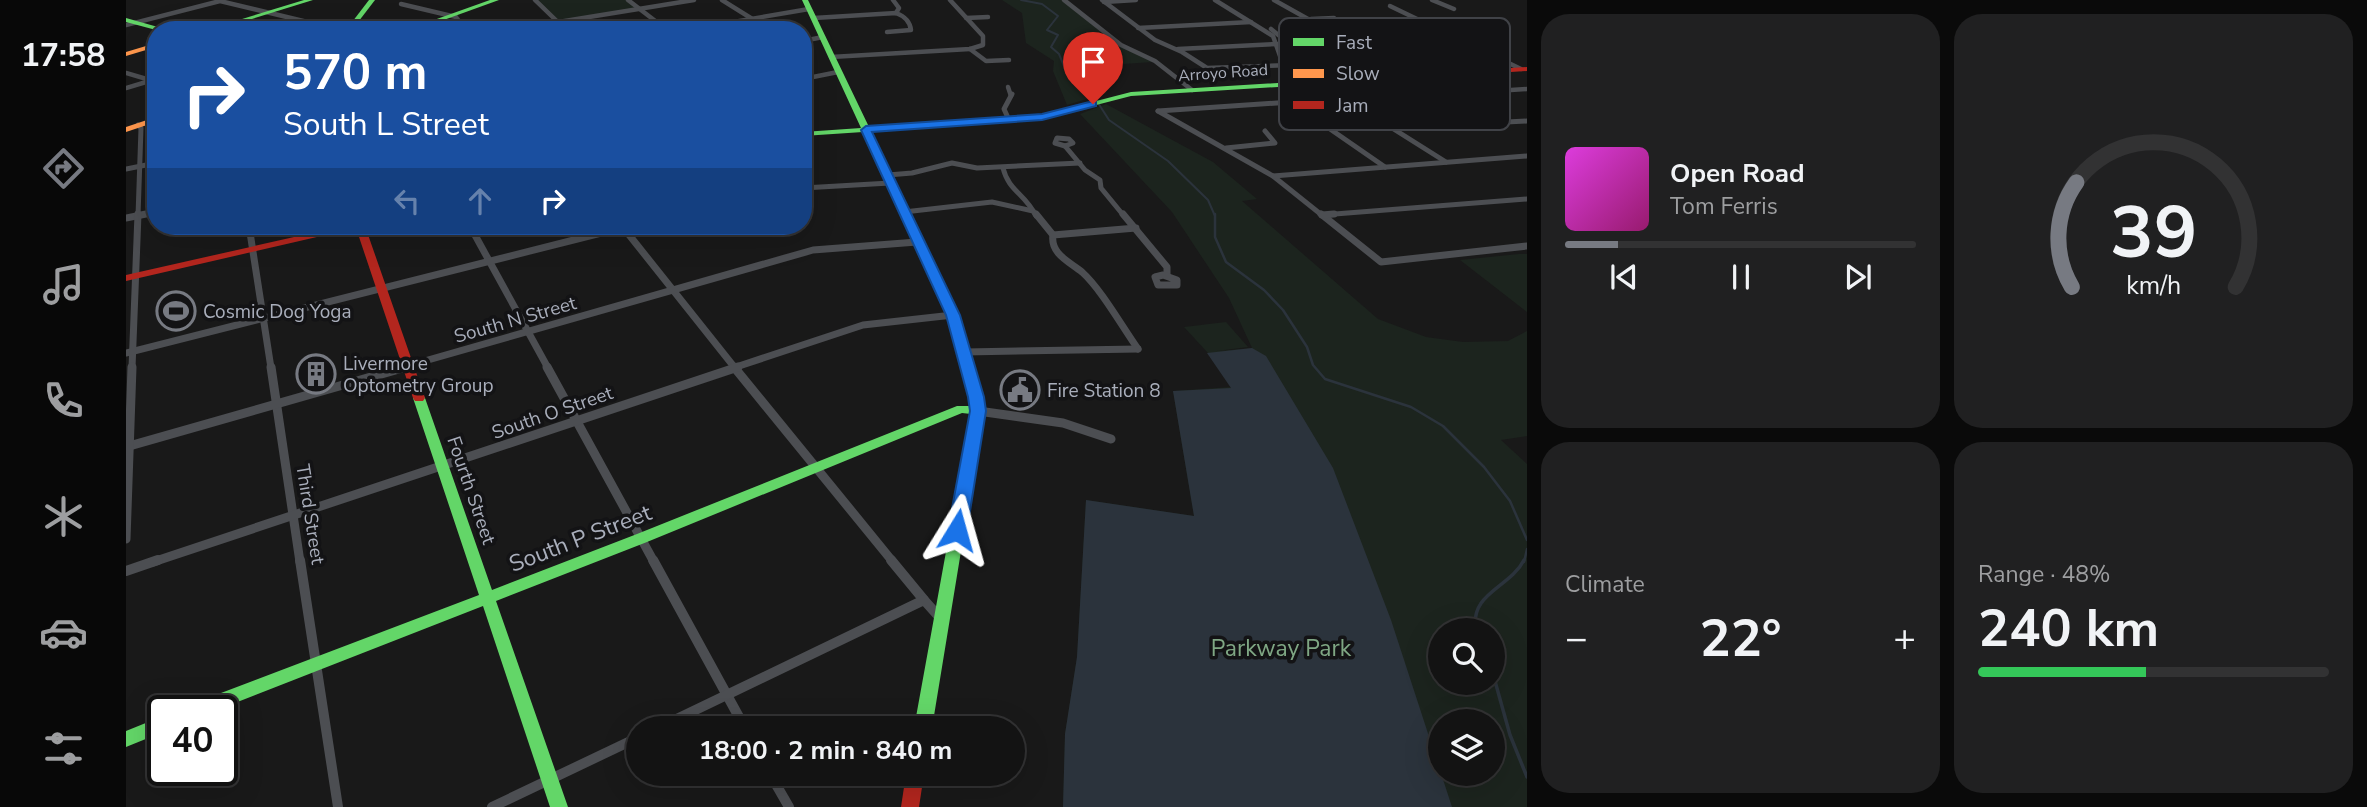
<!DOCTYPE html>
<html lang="en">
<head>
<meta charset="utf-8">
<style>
	body { margin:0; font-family:"Nunito Sans",sans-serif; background:#202021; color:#f1f3f6; height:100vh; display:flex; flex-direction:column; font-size:26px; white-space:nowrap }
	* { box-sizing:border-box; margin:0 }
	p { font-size:23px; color:#9d9ea0 }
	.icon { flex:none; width:38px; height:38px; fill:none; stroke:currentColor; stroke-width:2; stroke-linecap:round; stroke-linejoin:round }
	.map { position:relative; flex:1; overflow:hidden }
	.side { display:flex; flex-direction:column; gap:14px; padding:14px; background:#0a0a0a; width:840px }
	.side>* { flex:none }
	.hud { position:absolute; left:21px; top:21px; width:665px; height:214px; border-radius:28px; box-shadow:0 7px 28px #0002,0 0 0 2px #323233; background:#1a4fa0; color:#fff; overflow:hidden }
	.buttons { position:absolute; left:1302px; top:618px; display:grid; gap:14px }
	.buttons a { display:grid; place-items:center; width:77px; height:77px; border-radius:50%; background:#131313; box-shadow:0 7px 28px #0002,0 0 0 2px #323233; font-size:35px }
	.speed { position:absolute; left:21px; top:695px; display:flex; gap:14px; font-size:35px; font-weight:700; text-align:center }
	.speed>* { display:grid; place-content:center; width:91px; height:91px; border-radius:50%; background:#131313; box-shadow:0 7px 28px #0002,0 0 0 2px #323233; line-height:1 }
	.speed .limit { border:4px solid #111; border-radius:10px; background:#fff; color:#111 }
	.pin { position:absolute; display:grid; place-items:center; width:60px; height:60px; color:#fff; margin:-72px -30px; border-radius:50% 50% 50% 0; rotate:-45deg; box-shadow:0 0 7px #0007 }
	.pin .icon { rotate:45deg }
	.me { position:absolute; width:77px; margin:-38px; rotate:8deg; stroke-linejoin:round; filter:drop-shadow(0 0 5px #0008) }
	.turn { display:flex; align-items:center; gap:24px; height:147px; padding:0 21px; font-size:32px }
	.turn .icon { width:91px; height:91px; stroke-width:2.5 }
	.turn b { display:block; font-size:49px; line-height:60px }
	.lanes { display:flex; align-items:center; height:66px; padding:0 21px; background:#0003; justify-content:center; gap:35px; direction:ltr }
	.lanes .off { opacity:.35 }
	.big { font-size:52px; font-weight:700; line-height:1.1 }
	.side .tile { flex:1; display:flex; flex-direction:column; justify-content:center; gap:10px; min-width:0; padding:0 24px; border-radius:28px; background:#202021 }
	.side .dial { align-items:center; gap:0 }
	.dial svg { height:182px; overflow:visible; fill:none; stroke:#323233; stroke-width:7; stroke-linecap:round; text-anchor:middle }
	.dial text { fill:#f1f3f6; stroke:none }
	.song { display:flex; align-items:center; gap:21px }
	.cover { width:84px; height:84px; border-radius:10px; background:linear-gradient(135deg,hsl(300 70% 55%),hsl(320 70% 35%)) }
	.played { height:7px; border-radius:4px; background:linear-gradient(90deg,#777a82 15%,#323233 15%) }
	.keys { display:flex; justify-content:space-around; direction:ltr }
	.heat { display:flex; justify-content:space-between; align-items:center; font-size:38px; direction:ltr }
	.charge { height:10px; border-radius:5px; background:linear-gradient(90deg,#34c759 48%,#323233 0) }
	.side .tiles { flex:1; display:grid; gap:14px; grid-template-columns:repeat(2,1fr) }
	.trip { position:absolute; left:500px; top:716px; width:399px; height:70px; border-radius:35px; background:#131313; box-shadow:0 7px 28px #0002,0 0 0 2px #323233; font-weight:700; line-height:70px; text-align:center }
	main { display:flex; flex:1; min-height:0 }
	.dock { display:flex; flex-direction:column; width:126px; justify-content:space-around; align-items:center; background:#080808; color:#9d9ea0 }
	.dock .icon { width:49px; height:49px }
	.dock .current { color:#777a82 }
	.dock b { font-size:32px; color:#f1f3f6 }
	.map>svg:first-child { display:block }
</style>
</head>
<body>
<main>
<nav class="dock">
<b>17:58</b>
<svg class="icon current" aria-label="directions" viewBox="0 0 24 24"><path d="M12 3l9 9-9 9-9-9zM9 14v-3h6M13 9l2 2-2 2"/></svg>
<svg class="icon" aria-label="music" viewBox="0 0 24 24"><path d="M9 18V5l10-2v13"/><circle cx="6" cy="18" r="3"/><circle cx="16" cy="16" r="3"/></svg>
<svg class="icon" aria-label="phone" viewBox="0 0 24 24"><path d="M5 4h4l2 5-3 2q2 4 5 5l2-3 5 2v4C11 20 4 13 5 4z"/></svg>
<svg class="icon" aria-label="climate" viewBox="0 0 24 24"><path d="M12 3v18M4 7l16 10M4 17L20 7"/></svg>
<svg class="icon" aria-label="car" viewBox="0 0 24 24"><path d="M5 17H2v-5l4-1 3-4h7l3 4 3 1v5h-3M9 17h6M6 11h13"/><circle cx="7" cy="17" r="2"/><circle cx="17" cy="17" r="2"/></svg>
<svg class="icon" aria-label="filters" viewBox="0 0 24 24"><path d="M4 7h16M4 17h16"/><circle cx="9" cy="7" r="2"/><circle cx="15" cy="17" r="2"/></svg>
</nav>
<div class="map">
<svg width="1401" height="807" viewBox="0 0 1401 807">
	<rect width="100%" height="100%" fill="#191919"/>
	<g fill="#1c241e" fill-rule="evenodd">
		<path d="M410,0H502L513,9L432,22Z"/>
		<path d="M876,0H936L992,45L1027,62L952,67L981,93L941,105L927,71L928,61L900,43L896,13Z"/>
		<path d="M980,104L1087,162L1131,199L1116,201L1252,319L1300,337L1337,342L1382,341L1401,331V436L1375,440L1401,464V807H937L939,734L951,657L960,500L1068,516L1047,391L1105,387L1081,352L1058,327L1100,322L1122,347L1091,351L1126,348L1103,298L1046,212L954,114ZM1314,630H1367V682H1314ZM1314,721H1367V774H1314Z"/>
		<path d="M1401,254V312L1334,260L1393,254Z"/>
	</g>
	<path fill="#2b333c" d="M1126,348L1140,356L1207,468L1265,620L1326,807H937L939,734L951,657L960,500L1068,516L1047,391L1105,388L1081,353Z"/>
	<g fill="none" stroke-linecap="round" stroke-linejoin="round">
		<path stroke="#2b333c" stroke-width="2" d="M895,0L916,4L932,16L921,30L932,35L925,47L933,54L938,66L958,81L983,120L1042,161L1082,200L1089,216"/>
		<g stroke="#2b333c" stroke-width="2.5">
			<path d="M1089,214V237L1100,262L1138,290L1157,310L1181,347L1187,365L1199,379L1285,407L1317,426L1358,467L1384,501L1401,540"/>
			<path d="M1398,562L1401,549"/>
		</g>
		<g stroke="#2b333c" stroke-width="3.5">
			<path d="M1350,630C1343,593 1384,588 1398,560"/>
			<path d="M1367,674L1384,735L1401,777"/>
		</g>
		<g stroke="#4c4e52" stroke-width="4.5">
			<path d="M409,0L440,30"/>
			<path d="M502,0L541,30"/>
			<path d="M596,0L644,30"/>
			<path d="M767,0L773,8L770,13"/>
			<path d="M938,0L995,45L1029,61L1066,90"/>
			<path d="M976,0L1029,40L1056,52L1081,68L1165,65"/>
			<path d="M1089,0L1147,36L1154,56L1215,96"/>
			<path d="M1148,0L1284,76"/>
			<path d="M1306,0L1328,9"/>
			<path d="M978,2L1010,0"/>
			<path d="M275,4L330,17L340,30"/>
			<path d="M1264,6L1395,69"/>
			<path d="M688,18L770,13C778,16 784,21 785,30L761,32"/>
			<path d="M840,18L862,17"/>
			<path d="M1185,19L1208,18"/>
			<path d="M0,25L94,1L194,25"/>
			<path d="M1012,28L1125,22"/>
			<path d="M1145,29L1156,38L1166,61"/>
			<path d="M383,30L568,0"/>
			<path d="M561,30L683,9"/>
			<path d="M677,41L697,37"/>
			<path d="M1231,46L1256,44"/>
			<path d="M844,49L860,61L883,60"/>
			<path d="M1052,49L1151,44"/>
			<path d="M705,57L844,49L857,45V36L824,0"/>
			<path d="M0,73L24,80"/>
			<path d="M677,79L712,72"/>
			<path d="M882,87L885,96"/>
			<path d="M0,88L30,79"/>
			<path d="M1293,96L1401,89"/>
		</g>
		<g stroke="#4c4e52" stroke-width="5">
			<path d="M1212,94L1320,162"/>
			<path d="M1032,111L1147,176L1197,216"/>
			<path d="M1032,111L1165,102L1259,167"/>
			<path d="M883,120L878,109L886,94"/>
			<path d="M1256,121L1341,124L1401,121"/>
			<path d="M1299,121L1288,109L1270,97L1322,94"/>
			<path d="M931,138L943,139L947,143L939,146L929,143Z"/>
			<path d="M939,146L959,170L974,180L975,188L998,216"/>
			<path d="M1100,148L1149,143L1139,131"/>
			<path d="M877,168C883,192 899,193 910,216"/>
			<path d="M0,169L30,163"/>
			<path d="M762,175L786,173L826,163L851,168L954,163"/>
			<path d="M1147,176L1401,156"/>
			<path d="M677,188L764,183"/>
			<path d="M778,212L866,202L907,211"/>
			<path d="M1196,215L1401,199"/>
			<path d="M11,216L30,212"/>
			<path d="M12,216L15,128L12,125"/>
		</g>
		<g stroke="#4c4e52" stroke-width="7">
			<path d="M910,214L927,235C924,254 944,262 956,272C975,289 997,328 1012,349"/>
			<path d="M997,214L1041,267V275"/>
			<path d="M1195,214L1255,262L1401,246"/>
			<path d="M1196,215L1208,214"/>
			<path d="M0,218L20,214"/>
			<path d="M123,226L145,368"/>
			<path d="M344,226L422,368"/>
			<path d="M496,226L609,368"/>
			<path d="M927,235L1010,228"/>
			<path d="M1037,275L1051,280V285H1032L1029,277Z"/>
			<path d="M839,352L1012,349"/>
			<path d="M0,353L503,226"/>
			<path d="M6,368L12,214"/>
			<path d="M274,368L687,250L791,242"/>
			<path d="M607,368L737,325L827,315"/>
		</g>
		<g stroke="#4c4e52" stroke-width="9">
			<path d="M145,367L174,562"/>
			<path d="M421,367L528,562"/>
			<path d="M608,367L767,562"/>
			<path d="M852,411L937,423L985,439"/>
			<path d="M0,447L280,367"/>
			<path d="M0,539L6,367"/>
			<path d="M27,562L612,367"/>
		</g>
		<g stroke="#4c4e52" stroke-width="10">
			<path d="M174,560L212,807"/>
			<path d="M527,560L619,728"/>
			<path d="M765,560L798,600"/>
			<path d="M0,571L32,560"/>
			<path d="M532,728L798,600L815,619"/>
			<path d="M644,774L663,807"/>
			<path d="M366,807L513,737"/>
		</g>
		<g fill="#63d668" fill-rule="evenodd">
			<path d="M178,0H187L90,30H80Z"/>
			<path d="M243,0H249L226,30H220Z"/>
			<path d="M364,0H373L290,30H280Z"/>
			<path d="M676,0H682L743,127L916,115L1005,92L1248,77L1251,79L1248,81L1005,96L916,119L745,132L832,315L856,397L858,411L806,728H788L845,414L836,413L521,542L370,601L442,807H424L357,606L91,710H64L66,704L353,595L287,398L289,395H297L299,398L366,590L511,534L831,406H845L822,315L737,132L677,136V132L735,128Z"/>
			<path d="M0,18L39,29L40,30H30L0,22Z"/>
			<path d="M37,716V732L0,747V731Z"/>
		</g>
		<g fill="#ff974d" fill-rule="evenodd">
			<path d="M30,43V47L0,56V52Z"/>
			<path d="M30,117V122L0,132V127Z"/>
		</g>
		<g fill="#b3261e" fill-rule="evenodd">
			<path d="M1401,67V71L1248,81L1245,79L1248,77Z"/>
			<path d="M217,226H239L299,398L297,401H289L287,398L230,228L0,281V275Z"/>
			<path d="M780,774H798L793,807H775Z"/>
		</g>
	</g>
	<path fill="#1a73e8" stroke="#114b97" stroke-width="2" d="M967,101L970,102V106L916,120L746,132L834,315L858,397L860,411L841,530L838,535H825L822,530L844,411L842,397L820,315L735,130L740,126L916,114Z"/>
	<defs>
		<g id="stadium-ring" transform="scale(2.0125)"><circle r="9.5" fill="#131315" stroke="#777a82" stroke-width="1.5"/><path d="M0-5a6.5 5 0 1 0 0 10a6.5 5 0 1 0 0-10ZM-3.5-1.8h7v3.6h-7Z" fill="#777a82"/></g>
		<g id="building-ring" transform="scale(2.0125)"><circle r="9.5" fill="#131315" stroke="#777a82" stroke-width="1.5"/><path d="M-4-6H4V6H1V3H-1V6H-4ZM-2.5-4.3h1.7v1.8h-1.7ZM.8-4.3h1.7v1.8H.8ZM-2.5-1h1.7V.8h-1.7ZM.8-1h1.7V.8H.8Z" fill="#777a82"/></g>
		<g id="civic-ring" transform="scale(2.0125)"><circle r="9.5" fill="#131315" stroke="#777a82" stroke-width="1.5"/><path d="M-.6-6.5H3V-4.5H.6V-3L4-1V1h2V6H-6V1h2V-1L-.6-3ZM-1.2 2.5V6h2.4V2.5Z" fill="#777a82"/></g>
	</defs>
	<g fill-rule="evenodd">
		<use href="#stadium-ring" x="50" y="311"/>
		<use href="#building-ring" x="190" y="374"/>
		<use href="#civic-ring" x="894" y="390"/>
	</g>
	<g text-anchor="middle" stroke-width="7" stroke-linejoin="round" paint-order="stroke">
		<g font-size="16" fill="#a9aebb" stroke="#131315">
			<text transform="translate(1097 72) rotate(-4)" y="6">Arroyo Road</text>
		</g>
		<g font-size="19" fill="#a9aebb" stroke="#131315" text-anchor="start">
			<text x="77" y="318">Cosmic Dog Yoga</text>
			<text x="217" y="370">Livermore<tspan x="217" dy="22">Optometry Group</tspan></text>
			<text x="921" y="397">Fire Station 8</text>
		</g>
		<g font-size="19" fill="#a9aebb" stroke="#131315">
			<text transform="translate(389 319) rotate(-16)" y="7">South N Street</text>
			<text transform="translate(426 412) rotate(-19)" y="7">South O Street</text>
			<text transform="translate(346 490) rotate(71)" y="7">Fourth Street</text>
			<text transform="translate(185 514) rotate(81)" y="7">Third Street</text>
		</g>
		<g font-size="23" fill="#a9aebb" stroke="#131315">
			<text transform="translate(454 538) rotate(-21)" y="8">South P Street</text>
		</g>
		<g font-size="23" fill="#7fa784" stroke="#131315">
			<text x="1155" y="656">Parkway Park</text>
		</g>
	</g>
	<rect x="1153" y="18" width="231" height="112" rx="10" fill="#131315" stroke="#404247" stroke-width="2"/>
	<rect x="1167" y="38" width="31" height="8" fill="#63d668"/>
	<rect x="1167" y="69" width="31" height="9" fill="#ff974d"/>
	<rect x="1167" y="101" width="31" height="8" fill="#b3261e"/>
	<g font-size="19" fill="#a9aebb">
		<text x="1210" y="49">Fast</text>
		<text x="1210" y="80">Slow</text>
		<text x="1210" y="112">Jam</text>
	</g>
</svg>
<div class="buttons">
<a><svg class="icon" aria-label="search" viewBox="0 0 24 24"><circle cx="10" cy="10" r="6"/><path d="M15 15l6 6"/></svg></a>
<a><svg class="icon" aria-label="layers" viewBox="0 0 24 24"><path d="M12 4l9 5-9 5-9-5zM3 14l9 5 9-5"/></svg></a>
</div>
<div class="speed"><div class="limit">40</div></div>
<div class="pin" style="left:967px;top:104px;background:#d93025"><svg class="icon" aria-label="arrive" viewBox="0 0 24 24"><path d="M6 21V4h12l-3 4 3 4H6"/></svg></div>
<svg class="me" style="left:831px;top:530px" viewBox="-20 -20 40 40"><path d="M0-17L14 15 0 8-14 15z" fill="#1a73e8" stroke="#fff" stroke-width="4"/></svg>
<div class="trip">18:00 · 2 min · 840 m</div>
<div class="hud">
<div class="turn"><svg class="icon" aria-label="right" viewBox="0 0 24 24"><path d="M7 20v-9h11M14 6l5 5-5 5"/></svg><div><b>570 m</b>South L Street</div></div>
<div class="lanes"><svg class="icon off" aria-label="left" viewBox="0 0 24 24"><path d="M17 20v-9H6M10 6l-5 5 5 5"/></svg><svg class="icon off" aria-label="ahead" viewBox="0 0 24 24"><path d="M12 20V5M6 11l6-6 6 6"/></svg><svg class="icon" aria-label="right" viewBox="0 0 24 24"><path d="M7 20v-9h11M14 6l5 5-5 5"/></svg></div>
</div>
</div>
<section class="side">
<div class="tiles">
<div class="tile">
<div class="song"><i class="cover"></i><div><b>Open Road</b><p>Tom Ferris</p></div></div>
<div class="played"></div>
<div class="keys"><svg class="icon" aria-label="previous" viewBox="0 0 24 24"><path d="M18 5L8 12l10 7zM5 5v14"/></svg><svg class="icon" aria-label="pause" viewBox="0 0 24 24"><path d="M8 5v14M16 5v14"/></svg><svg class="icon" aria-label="next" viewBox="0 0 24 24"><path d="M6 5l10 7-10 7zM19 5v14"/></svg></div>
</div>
<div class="tile dial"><svg viewBox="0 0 100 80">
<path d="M14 69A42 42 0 1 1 86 69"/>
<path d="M14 69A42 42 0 0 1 16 23" stroke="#777a82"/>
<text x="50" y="56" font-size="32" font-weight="700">39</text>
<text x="50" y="72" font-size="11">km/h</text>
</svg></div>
<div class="tile"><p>Climate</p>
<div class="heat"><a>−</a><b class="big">22°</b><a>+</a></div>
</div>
<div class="tile"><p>Range · 48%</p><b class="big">240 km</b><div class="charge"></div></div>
</div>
</section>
</main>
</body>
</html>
